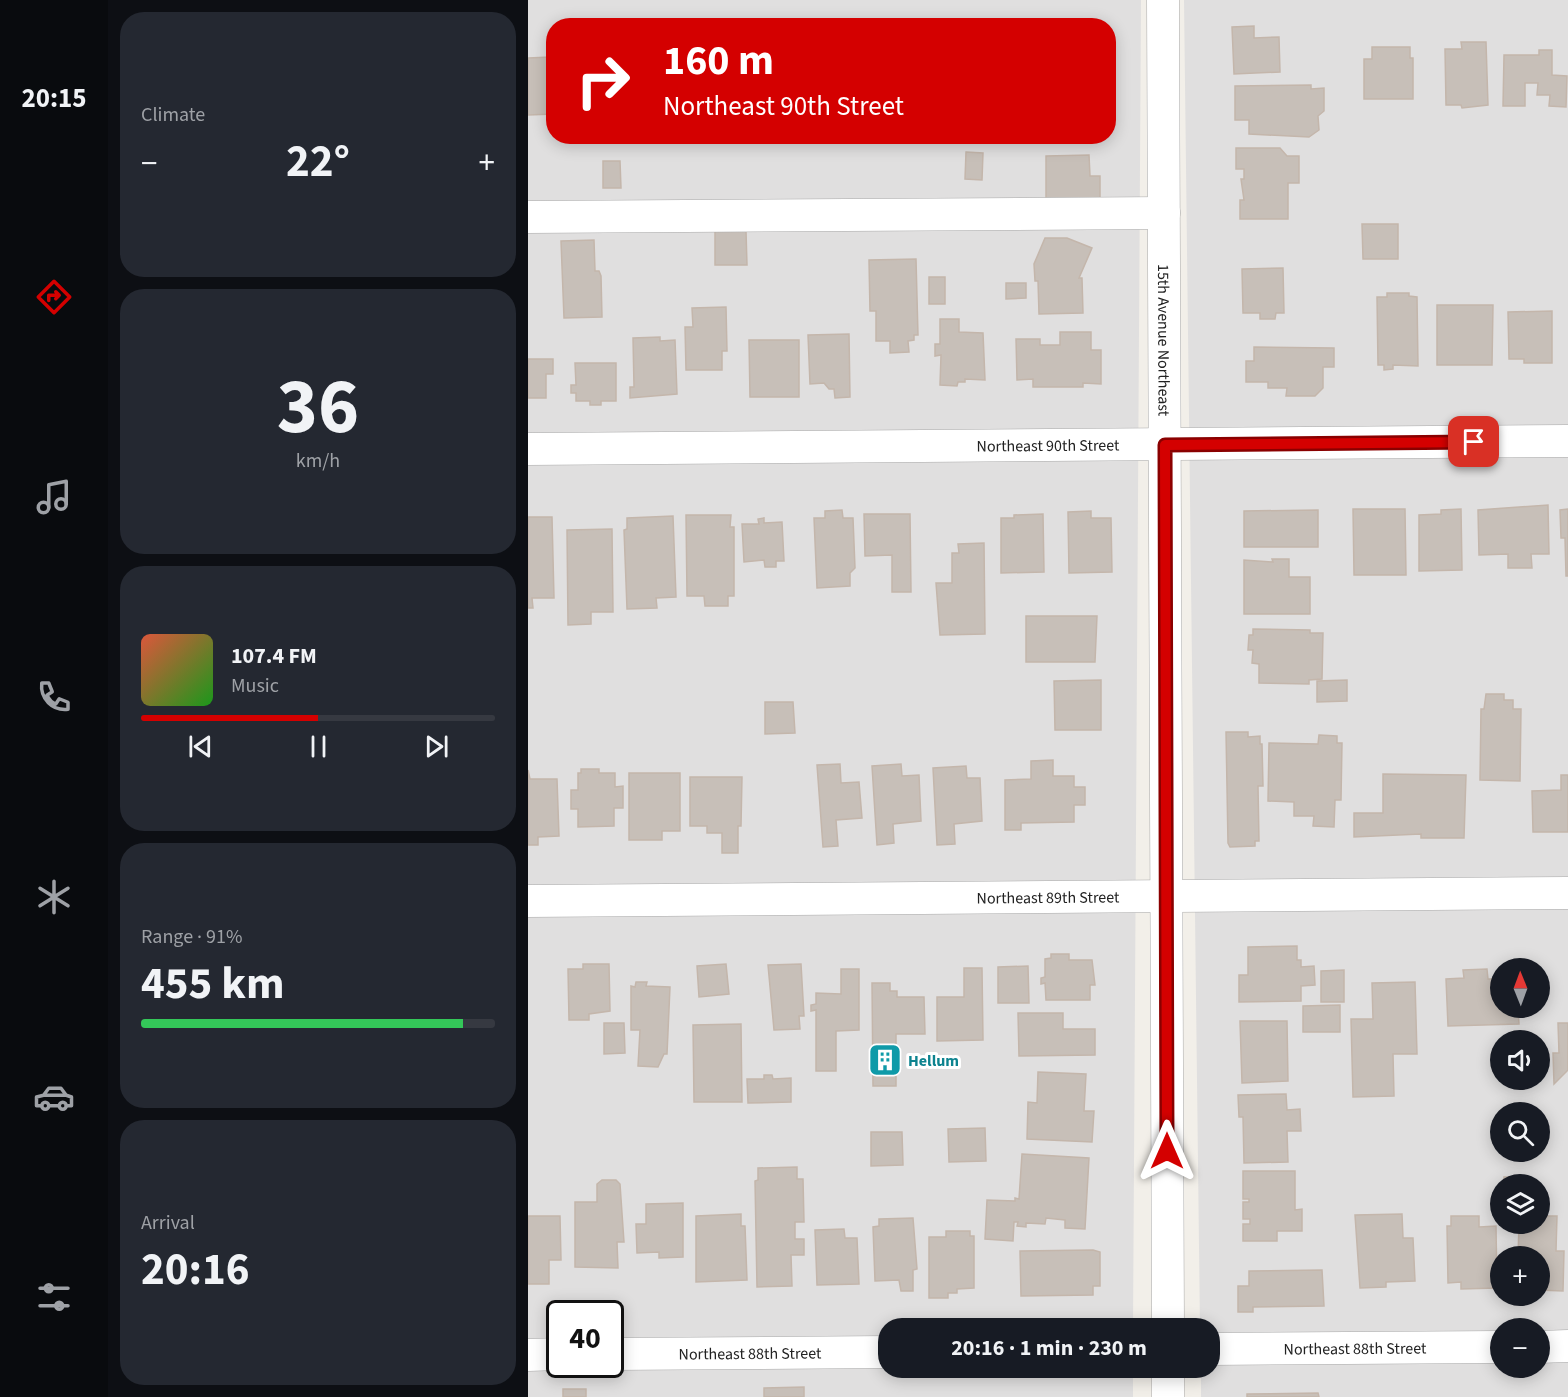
<!DOCTYPE html>
<html lang="en">
<head>
<meta charset="utf-8">
<style>
	body { margin:0; font-family:"Source Sans 3",sans-serif; background:#242831; color:#f1f3f6; height:100vh; display:flex; flex-direction:column; font-size:22px; white-space:nowrap }
	* { box-sizing:border-box; margin:0 }
	p { font-size:20px; color:#9ea1a6 }
	.icon { flex:none; width:33px; height:33px; fill:none; stroke:currentColor; stroke-width:2; stroke-linecap:round; stroke-linejoin:round }
	.map { position:relative; flex:1; overflow:hidden }
	.panel { display:flex; flex-direction:column; gap:12px; padding:12px; background:#0d0f14; width:420px }
	.panel>* { flex:none }
	.hud { position:absolute; left:18px; top:18px; width:570px; height:126px; border-radius:24px; box-shadow:0 3px 15px #0003; background:#d40000; color:#fff; overflow:hidden }
	.needle { width:39px; rotate:359deg }
	.controls { position:absolute; left:962px; top:958px; display:grid; gap:12px }
	.controls a { display:grid; place-items:center; width:60px; height:60px; border-radius:50%; background:#171b24; box-shadow:0 3px 15px #0003; font-size:30px }
	.speed { position:absolute; left:18px; top:1300px; display:flex; gap:12px; font-size:30px; font-weight:700; text-align:center }
	.speed>* { display:grid; place-content:center; width:78px; height:78px; border-radius:50%; background:#171b24; box-shadow:0 3px 15px #0003; line-height:1 }
	.speed .limit { border:3px solid #111; border-radius:9px; background:#fff; color:#111 }
	.pin { position:absolute; display:grid; place-items:center; width:51px; height:51px; color:#fff; margin:-26px; border-radius:12px; box-shadow:0 3px 9px #0006 }
	.me { position:absolute; width:66px; margin:-33px; rotate:0deg; stroke-linejoin:round; filter:drop-shadow(0 0 4px #0008) }
	.turn { display:flex; align-items:center; gap:21px; height:126px; padding:0 18px; font-size:27px }
	.turn .icon { width:78px; height:78px; stroke-width:2.5 }
	.turn b { display:block; font-size:42px; line-height:51px }
	.big { font-size:45px; font-weight:700; line-height:1.1 }
	.panel .tile { flex:1; display:flex; flex-direction:column; justify-content:center; gap:9px; min-width:0; padding:0 21px; border-radius:24px; background:#242831 }
	.panel .dial { align-items:center; gap:0 }
	.dial b { font-size:78px; line-height:1 }
	.song { display:flex; align-items:center; gap:18px }
	.cover { width:72px; height:72px; border-radius:9px; background:linear-gradient(135deg,hsl(10 70% 55%),hsl(120 70% 35%)) }
	.played { height:6px; border-radius:3px; background:linear-gradient(90deg,#d40000 50%,#363941 50%) }
	.keys { display:flex; justify-content:space-around; direction:ltr }
	.heat { display:flex; justify-content:space-between; align-items:center; font-size:33px; direction:ltr }
	.charge { height:9px; border-radius:4px; background:linear-gradient(90deg,#34c759 91%,#363941 0) }
	.trip { position:absolute; left:350px; top:1318px; width:342px; height:60px; border-radius:24px; background:#171b24; box-shadow:0 3px 15px #0003; font-weight:700; line-height:60px; text-align:center }
	main { display:flex; flex:1; min-height:0 }
	.dock { display:flex; flex-direction:column; width:108px; justify-content:space-around; align-items:center; background:#090b0e; color:#9ea1a6 }
	.dock .icon { width:42px; height:42px }
	.dock .selected { color:#d40000 }
	.dock b { font-size:27px; color:#f1f3f6 }
	.map>svg:first-child { display:block }
</style>
</head>
<body>
<main>
<nav class="dock">
<b>20:15</b>
<svg class="icon selected" aria-label="directions" viewBox="0 0 24 24"><path d="M12 3l9 9-9 9-9-9zM9 14v-3h6M13 9l2 2-2 2"/></svg>
<svg class="icon" aria-label="music" viewBox="0 0 24 24"><path d="M9 18V5l10-2v13"/><circle cx="6" cy="18" r="3"/><circle cx="16" cy="16" r="3"/></svg>
<svg class="icon" aria-label="phone" viewBox="0 0 24 24"><path d="M5 4h4l2 5-3 2q2 4 5 5l2-3 5 2v4C11 20 4 13 5 4z"/></svg>
<svg class="icon" aria-label="climate" viewBox="0 0 24 24"><path d="M12 3v18M4 7l16 10M4 17L20 7"/></svg>
<svg class="icon" aria-label="car" viewBox="0 0 24 24"><path d="M5 17H2v-5l4-1 3-4h7l3 4 3 1v5h-3M9 17h6M6 11h13"/><circle cx="7" cy="17" r="2"/><circle cx="17" cy="17" r="2"/></svg>
<svg class="icon" aria-label="filters" viewBox="0 0 24 24"><path d="M4 7h16M4 17h16"/><circle cx="9" cy="7" r="2"/><circle cx="15" cy="17" r="2"/></svg>
</nav>
<section class="panel">
<div class="tile"><p>Climate</p>
<div class="heat"><a>−</a><b class="big">22°</b><a>+</a></div>
</div>
<div class="tile dial"><b>36</b><p>km/h</p></div>
<div class="tile">
<div class="song"><i class="cover"></i><div><b>107.4 FM</b><p>Music</p></div></div>
<div class="played"></div>
<div class="keys"><svg class="icon" aria-label="previous" viewBox="0 0 24 24"><path d="M18 5L8 12l10 7zM5 5v14"/></svg><svg class="icon" aria-label="pause" viewBox="0 0 24 24"><path d="M8 5v14M16 5v14"/></svg><svg class="icon" aria-label="next" viewBox="0 0 24 24"><path d="M6 5l10 7-10 7zM19 5v14"/></svg></div>
</div>
<div class="tile"><p>Range · 91%</p><b class="big">455 km</b><div class="charge"></div></div>
<div class="tile"><p>Arrival</p><b class="big">20:16</b></div>
</section>
<div class="map">
<svg width="1040" height="1397" viewBox="0 0 1040 1397">
	<rect width="100%" height="100%" fill="#f2efe9"/>
	<g fill="#e0dfdf" fill-rule="evenodd">
		<path d="M0,0H613L605,1329H360V1368H605V1397H0ZM26,26H580V136H26ZM32,1314H82V1365H32Z"/>
		<path d="M656,0H1040V1397H673V1368H681V1329H672ZM972,969H1011V1008H972ZM972,1041H1011V1080H972ZM972,1113H1011V1152H972ZM972,1185H1011V1224H972ZM972,1257H1011V1296H972ZM972,1329H1011V1368H972Z"/>
	</g>
	<g fill="#c7bfb8" stroke="#c4b6ab" stroke-width="1.5">
		<path d="M726,26V38L751,37L752,72L706,74L704,27Z"/>
		<path d="M933,42H958L960,105L934,108L933,105H918L917,49H934Z"/>
		<path d="M844,47H882V58H885V99H836V59H844Z"/>
		<path d="M1011,50H1024V75L1039,76L1038,107L1021,106L1022,95H1009L1010,83H997V106H975L976,55H1011Z"/>
		<path d="M22,57L25,114L0,115V58Z"/>
		<path d="M783,85V89L796,88V111L790,116L791,130L781,137L721,134V120H707V86Z"/>
		<path d="M708,148H752L759,156H771V183H760V219H712V200H716L713,179H716V169H708Z"/>
		<path d="M438,152L455,153L454,180L437,179Z"/>
		<path d="M561,155L562,176H572V201L518,206V156Z"/>
		<path d="M75,161H92L93,188H75Z"/>
		<path d="M834,224H870V259H835Z"/>
		<path d="M187,231H218L219,265H187Z"/>
		<path d="M517,238H539L564,248L551,278H554L555,313L511,314L510,281H507L506,264Z"/>
		<path d="M66,240L67,271H71L73,276L74,317L36,318L33,241Z"/>
		<path d="M388,259L390,335H386V340L380,341L381,352L362,353V341H348V311H342L341,260Z"/>
		<path d="M755,268L756,313H748L747,319H732V313H715L714,269Z"/>
		<rect x="401" y="277" width="16" height="27"/>
		<path d="M478,283H498V298L478,299Z"/>
		<path d="M859,293H881V296L889,297L890,366L865,365V369L856,370V365H850L849,297H859Z"/>
		<path d="M909,305H965L964,365H909Z"/>
		<path d="M198,307L199,351H194V370H158L157,327H165L164,308Z"/>
		<path d="M1024,311V363H996V359H981L980,312Z"/>
		<path d="M412,319H431V332L455,333L457,380L437,379V382H430L429,386L412,385L413,355L407,356V344H412Z"/>
		<path d="M532,332H563V350H573V384L555,383V387H505V379L489,380L488,339H512V345H532Z"/>
		<path d="M321,334L322,397L307,398L306,389H301L296,383L282,384L280,335Z"/>
		<path d="M132,337V341L147,340L149,394L102,398V387H106L105,338Z"/>
		<path d="M221,340H271V397H222Z"/>
		<path d="M726,347L806,348V367H795V388L787,396H758L759,388H740V382H718V361H726Z"/>
		<path d="M0,359H25V374H18V398H0Z"/>
		<path d="M47,363H88V401H73V405H62V401H48V393H43V385H48Z"/>
		<path d="M1020,505L1021,554H1003L1004,568H980V554L951,555L950,510Z"/>
		<path d="M825,509H877L878,575H826Z"/>
		<path d="M933,509L934,570L891,571V515L913,514V510Z"/>
		<path d="M1040,509V576H1038L1037,538H1033L1032,510Z"/>
		<path d="M314,510L315,518H325L327,568L322,573V586L289,588L286,518H297V511Z"/>
		<path d="M790,510V547H716V511Z"/>
		<path d="M563,511V518H583L584,572L541,573L540,512Z"/>
		<path d="M336,514H382L383,592H364V555L337,556Z"/>
		<path d="M515,514L516,572L473,573V518H486V515Z"/>
		<path d="M158,515H203L202,527H206V596H200V606H177L176,596H159Z"/>
		<path d="M145,516L148,597L128,598L129,608L99,609L96,530L99,529V518Z"/>
		<path d="M0,517H24L26,598H4L5,608H0Z"/>
		<path d="M236,518V523L254,522L256,561H248V567H237L236,560L216,562L214,524H231L230,519Z"/>
		<path d="M84,529L85,612H63V624L40,625L39,530Z"/>
		<path d="M456,543L457,634L412,635L408,583H424V553H431L430,544Z"/>
		<path d="M744,559H761V577H782V614H716V560L745,562Z"/>
		<path d="M498,616H569L567,662H498Z"/>
		<path d="M725,629L782,630V633H795L794,679L781,680V684L731,683V664L724,663L725,650H720L721,635H725Z"/>
		<path d="M573,680V730H527L526,681Z"/>
		<path d="M819,680V701L789,702V681Z"/>
		<path d="M958,694H976V700H985V709H993L992,781L952,780L953,709H956Z"/>
		<path d="M237,702H265L267,733L237,734Z"/>
		<path d="M698,732H720V737L732,736V744H734L735,786H730L731,841H727V846L702,847L700,843Z"/>
		<path d="M791,735L809,736V743H814L813,800H807L806,827L785,826L786,816H766V802L740,801L741,743L790,744Z"/>
		<path d="M525,760V776H546V787H557V805H546V822L493,823V830H477V780L503,779V761Z"/>
		<path d="M312,764L313,783L331,782L334,818L308,820L310,846L295,847L289,765Z"/>
		<path d="M373,764L374,776L391,775L393,821L365,824L366,843L349,845L344,766Z"/>
		<path d="M438,766L439,778H452L454,821L426,824L427,844L409,845L405,768Z"/>
		<path d="M53,769H71V773H87V787L95,786V808H86V826L50,827V809H43V790H50V773H53Z"/>
		<path d="M0,770L2,779H29L31,836L10,837V845H0Z"/>
		<path d="M101,773H152V831H134V840H101Z"/>
		<path d="M855,774L938,775L936,838H893V834L826,837V813H855Z"/>
		<path d="M1033,775H1040V832H1005L1004,791L1033,790Z"/>
		<path d="M162,777H214L213,826H210V853H194V833H179V826H162Z"/>
		<path d="M769,946V960H773V967L786,966L787,985L773,986V1001L711,1002V975H720V947Z"/>
		<path d="M523,954H541V960H564L567,985H562V1000H518L517,983L513,984V978L517,977V959L523,958Z"/>
		<path d="M55,964H81L82,1011L61,1014V1020H41L40,969H55Z"/>
		<path d="M198,964L201,994L171,997L169,966Z"/>
		<path d="M273,964L276,1016H271L272,1029L246,1030L240,965Z"/>
		<path d="M500,966L501,1003H470V967Z"/>
		<path d="M436,968H454L455,1040L409,1041V997H436Z"/>
		<path d="M313,969H331V1030L308,1031V1071H288V1010L283,1011V1005L288,1004V993L313,994Z"/>
		<path d="M959,969L960,979H972V1008H990L991,1024L920,1026L918,979L936,978L935,970Z"/>
		<path d="M816,970V1002H793V971Z"/>
		<path d="M108,982H119L118,986L142,987L139,1054H136L130,1067L110,1066L112,1030H103V986L107,987Z"/>
		<path d="M887,982L889,1054H865L866,1096L825,1097L823,1019H845L844,983Z"/>
		<path d="M344,983H362V991H369V997H396L397,1034H368V1086H345Z"/>
		<path d="M812,1005V1032H775V1006Z"/>
		<path d="M490,1013H535V1029H567V1055L491,1056Z"/>
		<path d="M712,1021H759L760,1081L714,1083Z"/>
		<path d="M76,1023H96L97,1053L76,1054Z"/>
		<path d="M1030,1023H1040V1070L1026,1084L1025,1053H1031Z"/>
		<path d="M213,1024L214,1102H166L165,1025Z"/>
		<path d="M510,1072L558,1074L556,1111H566L564,1142L499,1139L500,1102L509,1103Z"/>
		<path d="M236,1075H244L245,1079L263,1078V1102L220,1103L219,1079H236Z"/>
		<path d="M758,1094L759,1110L772,1109L773,1131H759L760,1162L716,1163L715,1117H711L710,1095Z"/>
		<path d="M457,1128L458,1161L421,1162L420,1129Z"/>
		<path d="M343,1132H374L375,1165L343,1166Z"/>
		<path d="M494,1154L561,1158L557,1229L537,1228V1220L518,1218L517,1224L498,1223V1227L489,1226L490,1222H486L485,1241L457,1239L459,1200L487,1201V1198L491,1199Z"/>
		<path d="M269,1167V1179H275L276,1222H267V1239H276V1255H263L264,1286L229,1287L227,1181L230,1180V1168Z"/>
		<path d="M715,1171H767V1210L774,1209V1231H749V1241H715V1224H722V1219H715V1202H721V1199H715Z"/>
		<rect x="976" y="1177" width="17" height="8"/>
		<path d="M74,1180H88L92,1184L96,1242H89L90,1268L47,1267V1202H69V1184Z"/>
		<path d="M155,1203V1257L131,1258V1252L109,1253L108,1224H118V1204Z"/>
		<path d="M213,1214V1226H217L219,1280L168,1282V1216Z"/>
		<path d="M874,1214L875,1238H885L887,1281L858,1282V1287L832,1288L827,1215Z"/>
		<path d="M0,1216H32L33,1260H21V1284H0Z"/>
		<path d="M923,1216H951V1227L968,1226L969,1288L933,1289V1282L920,1283L919,1226H923Z"/>
		<path d="M1011,1216H1029L1028,1251H1036L1035,1291L1011,1290V1257H990L991,1224H1011Z"/>
		<path d="M385,1218L389,1269L385,1270V1291H373L371,1280L347,1281L345,1227L351,1226V1219Z"/>
		<path d="M316,1229L317,1238H329L331,1284L289,1285L287,1230Z"/>
		<path d="M418,1231H442V1236H446V1288L429,1289V1293H420V1298H401V1237H418Z"/>
		<path d="M565,1250L572,1252V1286H565V1295L493,1296L492,1251Z"/>
		<path d="M794,1270L796,1306L725,1307V1312H710V1286H721V1271Z"/>
		<path d="M276,1387V1397H236V1388Z"/>
		<rect x="35" y="1389" width="23" height="8"/>
		<path d="M790,1393L791,1397H719V1394Z"/>
	</g>
	<g fill="none" stroke-linecap="round" stroke-linejoin="round">
		<g stroke="#a9a9a9" stroke-width="33">
			<g id="minor">
				<path id="s1" d="M635,0L640,1329"/>
				<path d="M0,217L636,213"/>
				<path id="s2" d="M0,449L1040,441"/>
				<path id="s3" d="M0,901L1040,893"/>
				<path d="M1011,1347L1040,1346"/>
				<path id="s4" d="M681,1349L972,1347"/>
				<path id="s5" d="M82,1354L360,1352"/>
				<path d="M0,1355L32,1354"/>
				<path d="M640,1368V1397"/>
			</g>
		</g>
		<use href="#minor" stroke="#fff" stroke-width="32"/>
	</g>
	<g fill="none" stroke-linecap="round" stroke-linejoin="round">
		<g stroke="#8a0000" stroke-width="15">
			<path id="route" d="M639,1151L637,445L946,442"/>
		</g>
		<use href="#route" stroke="#d40000" stroke-width="10"/>
	</g>
	<defs>
		<g id="building-square" transform="scale(1.725)"><rect x="-9" y="-9" width="18" height="18" rx="4" fill="#0f9aa8" stroke="#fff"/><path d="M-4-6H4V6H1V3H-1V6H-4ZM-2.5-4.3h1.7v1.8h-1.7ZM.8-4.3h1.7v1.8H.8ZM-2.5-1h1.7V.8h-1.7ZM.8-1h1.7V.8H.8Z" fill="#fff"/></g>
	</defs>
	<g fill-rule="evenodd">
		<use href="#building-square" x="357" y="1060"/>
	</g>
	<g text-anchor="middle" stroke-width="6" stroke-linejoin="round" paint-order="stroke">
		<g font-size="16" fill="#222" stroke="#fff">
			<text dy="6" stroke="none"><textPath href="#s1" startOffset="340">15th Avenue Northeast</textPath></text>
			<text dy="6" stroke="none"><textPath href="#s2" startOffset="520">Northeast 90th Street</textPath></text>
			<text dy="6" stroke="none"><textPath href="#s3" startOffset="520">Northeast 89th Street</textPath></text>
			<text dy="6" stroke="none"><textPath href="#s4" startOffset="146">Northeast 88th Street</textPath></text>
			<text dy="6" stroke="none"><textPath href="#s5" startOffset="140">Northeast 88th Street</textPath></text>
		</g>
		<g font-size="16" font-weight="bold" fill="#0d838f" stroke="#fff" text-anchor="start">
			<text x="380" y="1066">Hellum</text>
		</g>
	</g>
</svg>
<div class="controls">
<a><svg class="needle" viewBox="-14 -14 28 28"><path d="M0-13l5 13h-10z" fill="#e53935"/><path d="M0 13l5-13h-10z" fill="#9ea1a6"/></svg></a>
<a><svg class="icon" aria-label="sound" viewBox="0 0 24 24"><path d="M4 9h4l5-4v14l-5-4H4zM17 9q2 3 0 6"/></svg></a>
<a><svg class="icon" aria-label="search" viewBox="0 0 24 24"><circle cx="10" cy="10" r="6"/><path d="M15 15l6 6"/></svg></a>
<a><svg class="icon" aria-label="layers" viewBox="0 0 24 24"><path d="M12 4l9 5-9 5-9-5zM3 14l9 5 9-5"/></svg></a>
<a>+</a>
<a>−</a>
</div>
<div class="speed"><div class="limit">40</div></div>
<div class="pin" style="left:946px;top:442px;background:#d93025"><svg class="icon" aria-label="arrive" viewBox="0 0 24 24"><path d="M6 21V4h12l-3 4 3 4H6"/></svg></div>
<svg class="me" style="left:639px;top:1151px" viewBox="-20 -20 40 40"><path d="M0-17L14 15 0 8-14 15z" fill="#d40000" stroke="#fff" stroke-width="4"/></svg>
<div class="trip">20:16 · 1 min · 230 m</div>
<div class="hud">
<div class="turn"><svg class="icon" aria-label="right" viewBox="0 0 24 24"><path d="M7 20v-9h11M14 6l5 5-5 5"/></svg><div><b>160 m</b>Northeast 90th Street</div></div>
</div>
</div>
</main>
</body>
</html>
